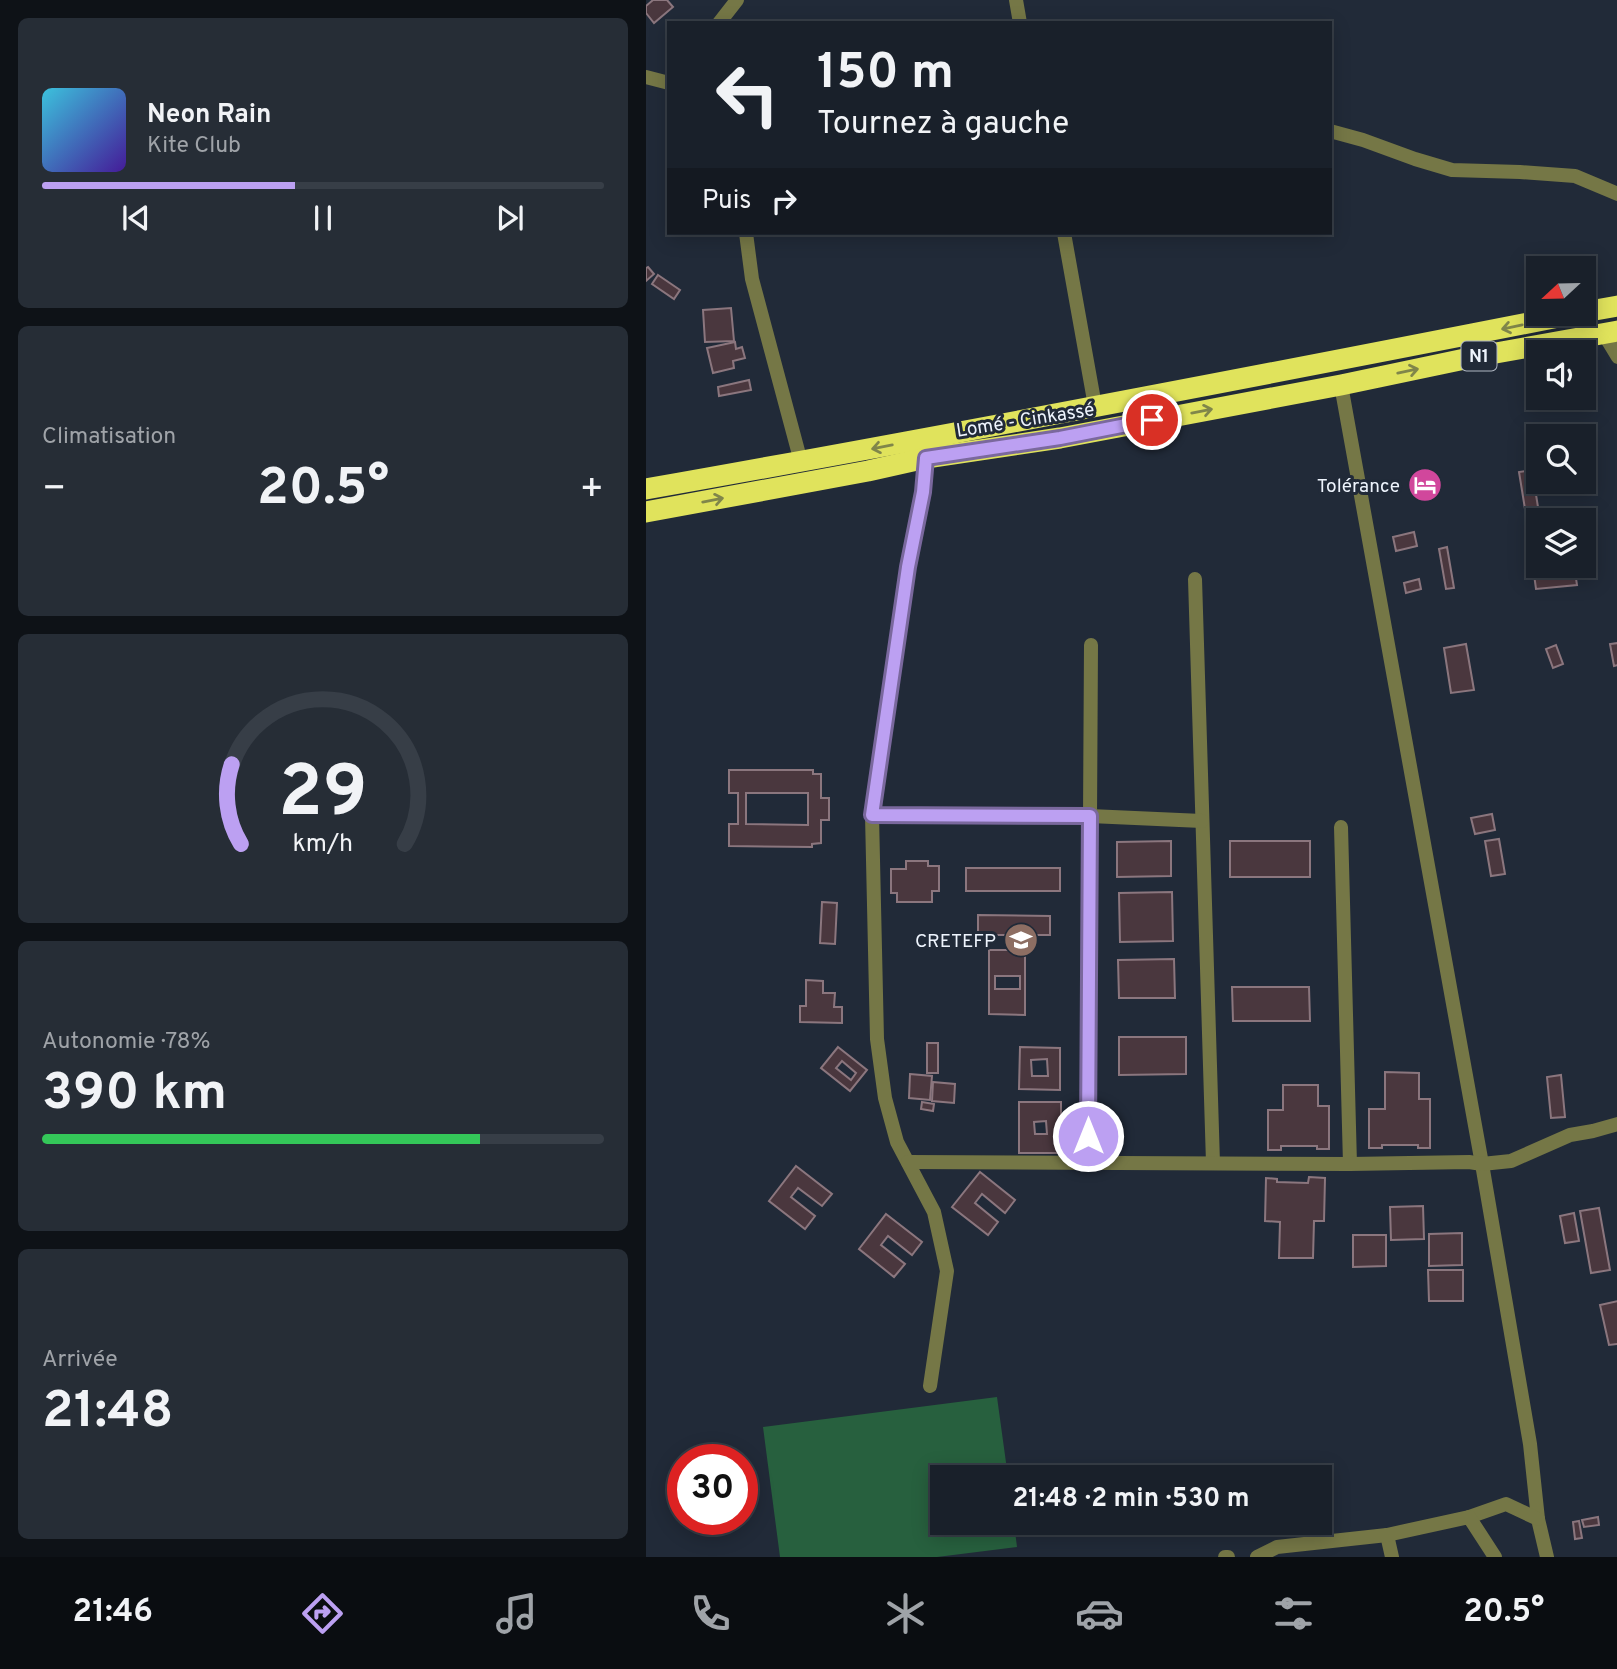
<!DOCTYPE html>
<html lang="fr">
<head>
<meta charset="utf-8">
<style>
	body { margin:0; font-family:Overpass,sans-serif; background:#262d36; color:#f1f3f6; height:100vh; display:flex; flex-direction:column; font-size:26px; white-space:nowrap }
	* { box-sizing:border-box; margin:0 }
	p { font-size:23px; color:#9fa3a8 }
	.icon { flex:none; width:38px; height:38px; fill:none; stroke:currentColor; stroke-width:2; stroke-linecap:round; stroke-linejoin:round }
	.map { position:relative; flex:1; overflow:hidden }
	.side { display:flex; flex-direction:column; gap:18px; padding:18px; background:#0e1217; width:646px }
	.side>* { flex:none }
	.top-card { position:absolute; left:21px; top:21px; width:665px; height:214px; border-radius:0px; box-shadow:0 4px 18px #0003,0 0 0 2px #373e47; background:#19202a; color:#f1f3f6; overflow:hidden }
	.needle { width:46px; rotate:248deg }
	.fabs { position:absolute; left:880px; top:256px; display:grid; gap:14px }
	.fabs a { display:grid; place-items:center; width:70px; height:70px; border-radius:0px; background:#19202a; box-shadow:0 4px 18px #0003,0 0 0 2px #373e47; font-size:35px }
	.speed { position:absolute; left:21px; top:1444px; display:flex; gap:14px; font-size:35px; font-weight:700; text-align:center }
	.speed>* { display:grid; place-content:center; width:91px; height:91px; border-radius:50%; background:#19202a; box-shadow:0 4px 18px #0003,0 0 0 2px #373e47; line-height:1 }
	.speed .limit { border:10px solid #d22; background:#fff; color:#111 }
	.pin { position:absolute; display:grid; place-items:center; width:60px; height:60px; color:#fff; margin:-30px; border:4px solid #fff; border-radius:50%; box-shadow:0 2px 7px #0007 }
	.me { position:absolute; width:77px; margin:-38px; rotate:0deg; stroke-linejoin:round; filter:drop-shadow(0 0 5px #0008) }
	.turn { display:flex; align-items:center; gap:24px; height:147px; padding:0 35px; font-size:32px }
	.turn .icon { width:91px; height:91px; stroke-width:2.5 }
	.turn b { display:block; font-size:49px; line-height:60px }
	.then { display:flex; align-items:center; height:66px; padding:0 35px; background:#0003; gap:14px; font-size:26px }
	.big { font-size:52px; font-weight:700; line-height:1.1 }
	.side .card { flex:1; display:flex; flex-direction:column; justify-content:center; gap:10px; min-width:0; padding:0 24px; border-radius:10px; background:#262d36 }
	.side .dial { align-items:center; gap:0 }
	.dial svg { height:182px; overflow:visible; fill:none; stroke:#373e47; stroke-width:7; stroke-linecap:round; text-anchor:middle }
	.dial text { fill:#f1f3f6; stroke:none }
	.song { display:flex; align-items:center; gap:21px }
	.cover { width:84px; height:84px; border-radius:10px; background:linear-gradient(135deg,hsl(190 70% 55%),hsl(260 70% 35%)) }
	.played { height:7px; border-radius:4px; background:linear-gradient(90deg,#bca0f2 45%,#373e47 45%) }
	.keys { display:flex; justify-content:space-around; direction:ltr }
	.heat { display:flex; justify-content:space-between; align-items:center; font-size:38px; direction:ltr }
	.charge { height:10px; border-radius:5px; background:linear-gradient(90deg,#34c759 78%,#373e47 0) }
	.trip { position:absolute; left:284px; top:1465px; width:402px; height:70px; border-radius:0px; background:#19202a; box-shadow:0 4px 18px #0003,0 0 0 2px #373e47; font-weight:700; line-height:70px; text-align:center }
	.dock { display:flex; height:112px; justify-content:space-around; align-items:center; background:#0a0d11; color:#9fa3a8 }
	.dock .icon { width:49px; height:49px }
	.dock .active { color:#bca0f2 }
	.dock b { font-size:32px; color:#f1f3f6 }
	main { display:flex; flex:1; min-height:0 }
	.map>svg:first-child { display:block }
</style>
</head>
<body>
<main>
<section class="side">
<div class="card">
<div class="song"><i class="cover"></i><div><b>Neon Rain</b><p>Kite Club</p></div></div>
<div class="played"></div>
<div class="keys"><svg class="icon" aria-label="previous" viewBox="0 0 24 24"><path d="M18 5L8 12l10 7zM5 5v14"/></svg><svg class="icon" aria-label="pause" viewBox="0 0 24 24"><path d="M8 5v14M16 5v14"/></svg><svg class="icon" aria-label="next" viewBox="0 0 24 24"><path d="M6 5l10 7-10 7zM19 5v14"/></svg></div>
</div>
<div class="card"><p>Climatisation</p>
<div class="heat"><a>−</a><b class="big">20.5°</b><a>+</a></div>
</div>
<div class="card dial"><svg viewBox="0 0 100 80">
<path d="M14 69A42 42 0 1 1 86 69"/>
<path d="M14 69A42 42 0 0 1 10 34" stroke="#bca0f2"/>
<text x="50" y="56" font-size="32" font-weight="700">29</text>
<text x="50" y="72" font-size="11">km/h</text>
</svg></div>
<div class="card"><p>Autonomie · 78%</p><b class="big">390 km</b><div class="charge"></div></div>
<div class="card"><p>Arrivée</p><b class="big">21:48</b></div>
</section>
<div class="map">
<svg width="972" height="1557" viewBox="0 0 972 1557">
	<rect width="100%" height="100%" fill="#212a38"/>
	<path fill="#27603e" d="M351,1397L362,1477H296V1522L368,1523L371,1547L291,1557H134L117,1427Z"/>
	<g fill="#4a373e" stroke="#8b767e" stroke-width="2" fill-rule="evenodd">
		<path d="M7,0H21L27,7L8,23L0,13V6Z"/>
		<path d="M2,267L8,274L0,281V268Z"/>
		<path d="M12,275L34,290L28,299L6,284Z"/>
		<path d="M85,308L88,341L59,342L57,310Z"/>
		<path d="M89,342L90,349L96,347L99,358L87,361L88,368L67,373L61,348Z"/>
		<path d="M103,380L105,390L73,396L72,387Z"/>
		<path d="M886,470L892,507L879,509L873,472Z"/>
		<path d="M768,532L771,546L750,551L747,537Z"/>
		<path d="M801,547L808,588L800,589L793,549Z"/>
		<path d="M901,565H928L931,585L890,589L887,567Z"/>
		<path d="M773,579L775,589L760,593L758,583Z"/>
		<path d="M972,643V665L968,666L964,644Z"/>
		<path d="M820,644L828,690L805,693L798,648Z"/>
		<path d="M910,645L917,664L907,668L900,649Z"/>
		<path d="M83,770H167V774H175V798H183V820H175V843L166,844V847L83,846V824H92V793H83ZM100,793H162V825L100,824Z"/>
		<path d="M846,814L849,830L829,834L825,818Z"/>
		<path d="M853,839L859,874L845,876L839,841Z"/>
		<path d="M525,841V876L471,877V842Z"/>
		<rect x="584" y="841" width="80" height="36"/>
		<path d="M260,861H282V866H293V891H286V902H251V893H245V869H260Z"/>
		<rect x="320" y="868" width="94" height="23"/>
		<path d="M526,892L527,941L474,942L473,893Z"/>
		<path d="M176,902L191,903L189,944L174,943Z"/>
		<path d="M332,915L404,916V935H332Z"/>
		<path d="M343,950H379V1015L343,1014ZM349,976H374V989H349Z"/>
		<path d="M528,959L529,998H473L472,960Z"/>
		<path d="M160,980L177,981V993H189L188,1007H196V1023L154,1022V1006H160Z"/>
		<path d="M586,987H663L664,1021H587Z"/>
		<path d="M473,1037H540V1074L473,1075Z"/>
		<rect x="281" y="1043" width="11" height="30"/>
		<path d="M192,1047L221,1070L204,1091L175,1068ZM196,1061L210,1073L205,1080L190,1068Z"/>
		<path d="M374,1047L414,1048V1090L373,1089ZM401,1059L402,1076H386L385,1060Z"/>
		<path d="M739,1072L773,1073V1099H784V1148H772V1145H736V1148H723V1109H739Z"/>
		<path d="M264,1074L286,1076L284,1100L263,1098Z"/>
		<path d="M915,1075L919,1117L905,1118L901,1077Z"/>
		<path d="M287,1082L309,1084L308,1103L286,1101Z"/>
		<path d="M637,1085H672V1106H683V1149H671V1146H635V1150H622V1110H637Z"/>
		<path d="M276,1102L288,1104L287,1111L275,1109Z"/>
		<path d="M373,1102H415V1153H373ZM400,1121L401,1134H389L388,1122Z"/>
		<path d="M150,1166L186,1194L176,1206L152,1188L145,1197L169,1216L159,1229L123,1201Z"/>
		<path d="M334,1172L369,1200L359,1213L336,1194L329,1203L352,1222L342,1235L306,1207Z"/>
		<path d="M663,1177L679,1178L678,1221H668L667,1258H633L634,1222L619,1221L620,1178L631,1179V1182L662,1183Z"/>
		<path d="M777,1206L778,1239L745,1240L744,1207Z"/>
		<path d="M953,1208L964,1270L945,1273L934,1211Z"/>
		<path d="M928,1213L933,1241L919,1243L914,1216Z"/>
		<path d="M240,1214L276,1242L266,1255L242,1236L235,1245L259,1264L248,1277L213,1249Z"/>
		<path d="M816,1233V1265L783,1266V1234Z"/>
		<path d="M707,1235H740V1266L707,1267Z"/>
		<path d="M782,1270H817V1301H783Z"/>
		<path d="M972,1301V1344L963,1345L954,1305Z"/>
		<path d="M952,1517L953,1525L938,1527L936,1520Z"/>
		<path d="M933,1521L936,1538L929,1539L927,1522Z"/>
	</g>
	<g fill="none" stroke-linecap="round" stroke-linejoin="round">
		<g stroke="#757746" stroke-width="14">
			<path d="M370,0L374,23"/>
			<path d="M73,23L91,0"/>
			<path d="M0,77L23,83"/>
			<path d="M684,131L717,140L769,159L806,170L874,172L929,176L972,194"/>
			<path d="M100,233L106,279L155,462"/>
			<path d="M418,233L449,406"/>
			<path d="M958,334L972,357"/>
			<path d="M695,385L836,1164L884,1444L892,1519L901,1557"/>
			<path d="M280,458L277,492L262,567L226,815L231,1039L239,1098L251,1142L288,1212L301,1271L284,1386"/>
			<path d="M549,579L567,1163"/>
			<path d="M226,815L444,816L556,821"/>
			<path d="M695,827L704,1164"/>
			<path d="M262,1162L704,1164L823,1162L836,1164L865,1161L924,1135L947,1131L972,1124"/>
			<path d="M442,1163L445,645"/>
			<path d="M823,1517L860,1504L892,1519"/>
			<path d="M741,1535L746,1557"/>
			<path d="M579,1557H582"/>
			<path d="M611,1557L631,1547L741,1535L823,1517L849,1557"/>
		</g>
		<g stroke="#e0e35c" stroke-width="21">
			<path d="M938,312L972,306"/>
			<path d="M0,489C312,434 623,374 933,313"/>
			<path d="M0,512L222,471L280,458L414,438L695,385L833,356L972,331"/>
		</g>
	</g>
	<defs><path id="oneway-shaft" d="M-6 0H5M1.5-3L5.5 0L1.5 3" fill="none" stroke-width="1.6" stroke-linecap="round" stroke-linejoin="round" transform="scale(1.75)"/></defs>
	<g stroke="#80864a">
		<use href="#oneway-shaft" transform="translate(866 327) rotate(168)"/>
		<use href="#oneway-shaft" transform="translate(762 371) rotate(-12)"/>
		<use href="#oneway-shaft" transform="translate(556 411) rotate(-11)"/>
		<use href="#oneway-shaft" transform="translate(236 447) rotate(169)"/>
		<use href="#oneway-shaft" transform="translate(67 500) rotate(-11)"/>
	</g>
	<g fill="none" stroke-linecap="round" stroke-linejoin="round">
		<g stroke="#7a689d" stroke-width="18">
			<path id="route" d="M442,1136L444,816L226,815L262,567L277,492L280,458L414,438L506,420"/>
		</g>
		<use href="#route" stroke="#bca0f2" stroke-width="12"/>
	</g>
	<defs>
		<g id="hotel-disc" transform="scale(1.75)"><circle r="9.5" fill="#d1479c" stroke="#212a38"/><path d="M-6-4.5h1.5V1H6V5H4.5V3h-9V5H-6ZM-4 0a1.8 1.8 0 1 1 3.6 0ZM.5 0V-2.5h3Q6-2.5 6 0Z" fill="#fff"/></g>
		<g id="school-disc" transform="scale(1.75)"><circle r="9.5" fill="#8d6e63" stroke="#212a38"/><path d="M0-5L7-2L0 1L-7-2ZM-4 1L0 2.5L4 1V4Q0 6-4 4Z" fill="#fff"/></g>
	</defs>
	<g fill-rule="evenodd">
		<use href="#hotel-disc" x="779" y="485"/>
		<use href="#school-disc" x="375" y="940"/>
	</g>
	<g text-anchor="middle" stroke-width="6" stroke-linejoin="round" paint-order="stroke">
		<rect fill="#212a38" stroke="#b0b7c2" stroke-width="2" x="815.5" y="341.5" width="35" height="29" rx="5"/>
		<g font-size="18" font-weight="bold" fill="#eef4fd">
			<text x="833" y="362">N1</text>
		</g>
		<g font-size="19" fill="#eef4fd" stroke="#212a38">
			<text transform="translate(379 419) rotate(-9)" y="7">Lomé - Cinkassé</text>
		</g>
		<g font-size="19" fill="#eef4fd" stroke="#212a38" text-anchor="end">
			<text x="754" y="492">Tolérance</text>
			<text x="350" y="947">CRETEFP</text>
		</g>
	</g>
</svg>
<div class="fabs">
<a><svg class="needle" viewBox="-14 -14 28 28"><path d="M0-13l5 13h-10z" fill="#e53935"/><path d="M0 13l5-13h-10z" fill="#9fa3a8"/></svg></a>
<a><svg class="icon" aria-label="sound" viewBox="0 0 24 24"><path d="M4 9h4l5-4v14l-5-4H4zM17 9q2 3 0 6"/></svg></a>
<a><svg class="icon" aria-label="search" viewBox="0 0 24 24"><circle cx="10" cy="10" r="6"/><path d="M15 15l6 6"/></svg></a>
<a><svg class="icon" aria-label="layers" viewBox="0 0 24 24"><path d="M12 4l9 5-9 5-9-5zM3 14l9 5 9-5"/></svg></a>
</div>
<div class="speed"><div class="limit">30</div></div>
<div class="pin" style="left:506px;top:420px;background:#d93025"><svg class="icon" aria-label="arrive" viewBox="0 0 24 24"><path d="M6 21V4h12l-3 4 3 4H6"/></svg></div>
<svg class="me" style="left:442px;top:1136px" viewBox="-20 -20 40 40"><circle r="17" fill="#bca0f2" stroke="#fff" stroke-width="3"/><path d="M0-11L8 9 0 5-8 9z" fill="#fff"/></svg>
<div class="trip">21:48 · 2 min · 530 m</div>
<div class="top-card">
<div class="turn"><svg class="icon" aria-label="left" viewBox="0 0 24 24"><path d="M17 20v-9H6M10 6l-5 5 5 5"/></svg><div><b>150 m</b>Tournez à gauche</div></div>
<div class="then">Puis<svg class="icon" aria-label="right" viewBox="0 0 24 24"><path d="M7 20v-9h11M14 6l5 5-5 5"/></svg></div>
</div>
</div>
</main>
<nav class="dock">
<b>21:46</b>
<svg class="icon active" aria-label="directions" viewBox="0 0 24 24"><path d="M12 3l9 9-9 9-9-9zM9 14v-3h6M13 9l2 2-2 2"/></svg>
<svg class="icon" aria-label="music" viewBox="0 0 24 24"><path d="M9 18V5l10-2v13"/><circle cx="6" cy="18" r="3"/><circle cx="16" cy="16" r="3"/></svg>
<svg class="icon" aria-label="phone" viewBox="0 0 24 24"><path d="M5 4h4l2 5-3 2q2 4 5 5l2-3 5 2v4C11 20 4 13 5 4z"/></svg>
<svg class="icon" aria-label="climate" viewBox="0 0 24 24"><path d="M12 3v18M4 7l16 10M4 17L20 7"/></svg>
<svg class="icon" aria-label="car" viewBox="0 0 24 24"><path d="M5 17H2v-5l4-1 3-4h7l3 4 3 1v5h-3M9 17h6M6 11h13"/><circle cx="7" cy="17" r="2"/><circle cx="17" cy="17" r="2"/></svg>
<svg class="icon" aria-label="filters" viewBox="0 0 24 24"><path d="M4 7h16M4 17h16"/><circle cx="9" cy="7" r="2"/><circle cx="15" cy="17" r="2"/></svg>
<b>20.5°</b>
</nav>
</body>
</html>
